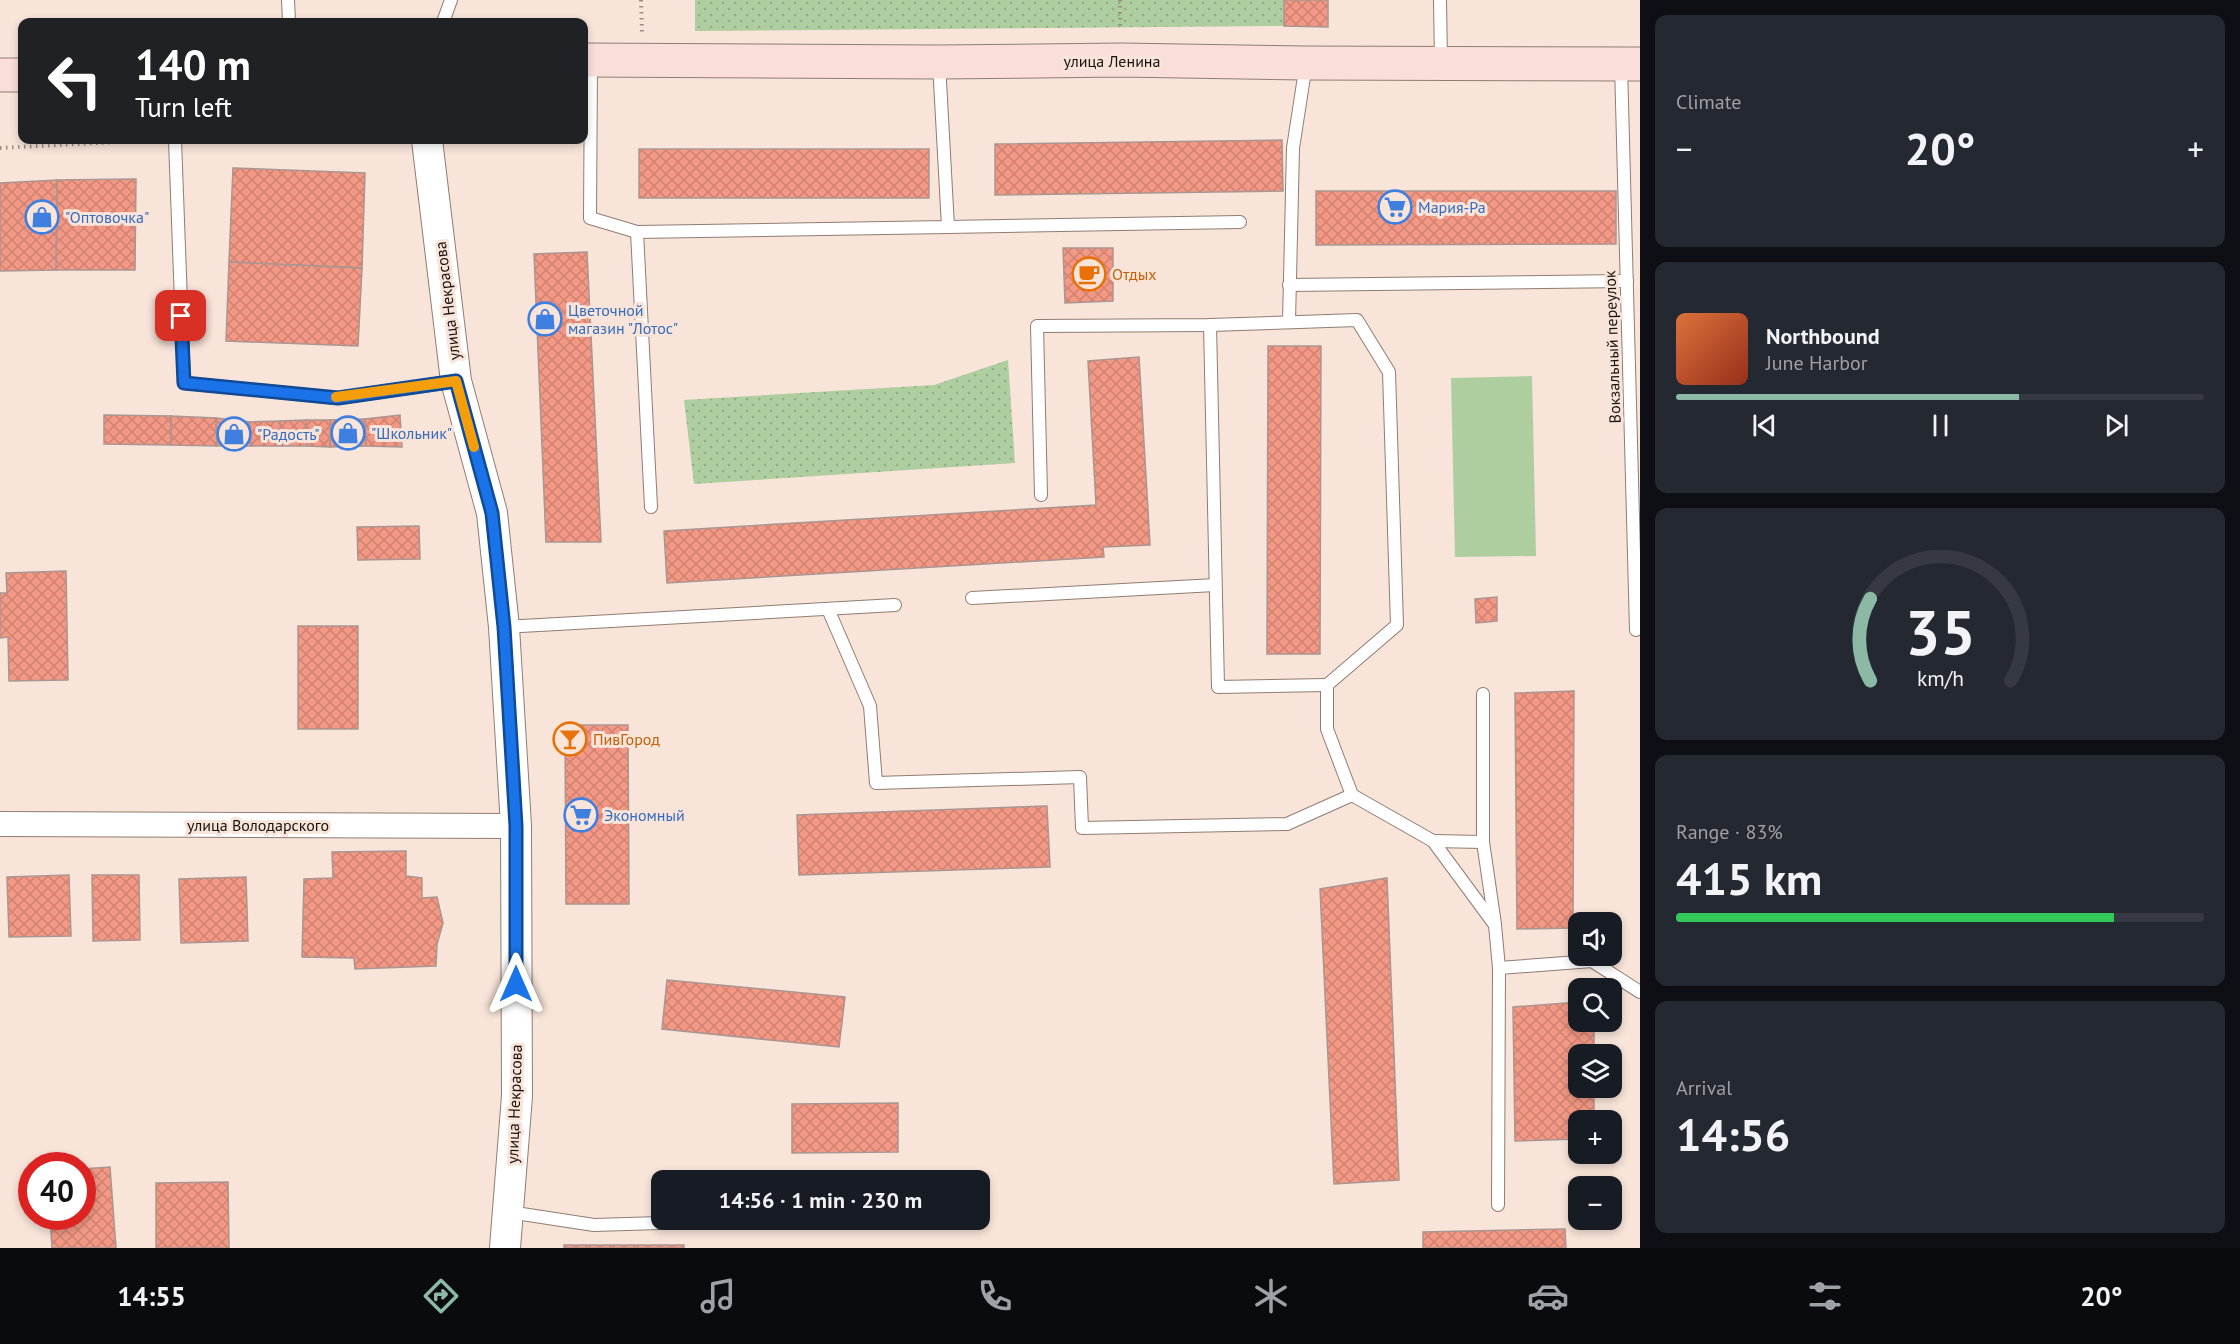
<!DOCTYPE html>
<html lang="en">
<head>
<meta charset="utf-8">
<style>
	body { margin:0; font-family:"PT Sans",sans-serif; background:#242831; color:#f1f3f6; height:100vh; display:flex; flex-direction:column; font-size:22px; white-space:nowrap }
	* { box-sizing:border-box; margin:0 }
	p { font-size:20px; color:#9ea1a6 }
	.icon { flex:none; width:33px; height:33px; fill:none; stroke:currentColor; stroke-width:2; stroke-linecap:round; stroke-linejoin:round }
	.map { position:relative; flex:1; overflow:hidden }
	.side { display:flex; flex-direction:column; gap:15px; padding:15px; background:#0d0f14; width:600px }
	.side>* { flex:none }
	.top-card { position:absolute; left:18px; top:18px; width:570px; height:126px; border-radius:12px; box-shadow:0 3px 9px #0003; background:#202124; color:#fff; overflow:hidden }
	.buttons { position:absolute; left:1568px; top:912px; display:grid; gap:12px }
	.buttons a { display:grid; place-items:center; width:54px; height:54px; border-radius:12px; background:#171b24; box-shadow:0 3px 9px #0003; font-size:30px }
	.speed { position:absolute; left:18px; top:1152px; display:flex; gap:12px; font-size:30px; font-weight:700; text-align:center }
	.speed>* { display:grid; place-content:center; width:78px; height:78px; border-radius:50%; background:#171b24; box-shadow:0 3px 9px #0003; line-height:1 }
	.speed .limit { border:9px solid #d22; background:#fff; color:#111 }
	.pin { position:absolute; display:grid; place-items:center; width:51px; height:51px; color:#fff; margin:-26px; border-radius:12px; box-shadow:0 3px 9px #0006 }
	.me { position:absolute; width:66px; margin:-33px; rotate:0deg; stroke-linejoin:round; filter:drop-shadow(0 0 4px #0008) }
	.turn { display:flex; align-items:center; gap:21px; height:126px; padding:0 18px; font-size:27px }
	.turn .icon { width:78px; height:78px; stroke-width:2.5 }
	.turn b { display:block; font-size:42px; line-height:51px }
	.big { font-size:45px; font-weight:800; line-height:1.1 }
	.side .tile { flex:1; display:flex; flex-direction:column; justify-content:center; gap:9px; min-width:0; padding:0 21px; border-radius:12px; background:#242831 }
	.side .dial { align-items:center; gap:0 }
	.dial svg { height:156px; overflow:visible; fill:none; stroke:#363941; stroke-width:7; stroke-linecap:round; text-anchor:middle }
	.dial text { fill:#f1f3f6; stroke:none }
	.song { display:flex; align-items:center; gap:18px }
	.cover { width:72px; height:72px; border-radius:9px; background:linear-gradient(135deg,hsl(20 70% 55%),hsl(10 70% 35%)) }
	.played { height:6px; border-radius:3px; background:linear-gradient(90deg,#8cb8a6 65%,#363941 65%) }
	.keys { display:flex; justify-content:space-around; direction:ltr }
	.heat { display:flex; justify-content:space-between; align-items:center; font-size:33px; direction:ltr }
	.charge { height:9px; border-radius:4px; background:linear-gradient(90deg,#34c759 83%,#363941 0) }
	.trip { position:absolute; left:651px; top:1170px; width:339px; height:60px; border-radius:12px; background:#171b24; box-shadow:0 3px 9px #0003; font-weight:800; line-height:60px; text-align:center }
	.tab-bar { display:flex; height:96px; justify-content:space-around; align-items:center; background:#090b0e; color:#9ea1a6 }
	.tab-bar .icon { width:42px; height:42px }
	.tab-bar .current { color:#8cb8a6 }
	.tab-bar b { font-size:27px; color:#f1f3f6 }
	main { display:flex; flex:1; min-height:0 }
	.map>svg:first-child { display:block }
</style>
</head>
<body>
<main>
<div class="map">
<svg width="1640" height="1248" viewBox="0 0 1640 1248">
	<defs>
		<pattern id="park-dots" width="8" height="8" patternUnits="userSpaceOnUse" patternTransform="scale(1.5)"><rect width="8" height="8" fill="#aecea0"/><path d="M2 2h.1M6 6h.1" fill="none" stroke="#95b089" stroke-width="1.8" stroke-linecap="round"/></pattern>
		<pattern id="building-cross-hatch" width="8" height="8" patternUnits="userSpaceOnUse" patternTransform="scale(1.5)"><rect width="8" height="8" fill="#f29884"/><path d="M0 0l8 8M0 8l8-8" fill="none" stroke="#cf8271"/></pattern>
	</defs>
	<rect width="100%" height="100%" fill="#f8e4d9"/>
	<path fill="#aecea0" d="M1532,376L1536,556L1455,557L1451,378Z"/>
	<g fill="url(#park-dots)">
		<path d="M695,0H1284V26L695,31Z"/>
		<path d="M1008,360L1015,463L694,484L684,400L934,385Z"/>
	</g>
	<g fill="url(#building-cross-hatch)" stroke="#aa9591" stroke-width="1.5">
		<path d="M1284,0H1328V27L1284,26Z"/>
		<path d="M1282,140L1283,191L995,195V144Z"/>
		<rect x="639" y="149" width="290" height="49"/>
		<path d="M233,168L365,173L362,268L229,262Z"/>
		<path d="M136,179L135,270H56L57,180Z"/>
		<path d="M57,180L56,270L0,271V183Z"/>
		<path d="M1316,191H1616V244L1316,245Z"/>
		<path d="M1063,248H1113V301L1065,303Z"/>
		<path d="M587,252L601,542H546L534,254Z"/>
		<path d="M229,262L362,268L358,346L226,341Z"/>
		<path d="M1268,346H1321L1320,654H1267Z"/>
		<path d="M1139,357L1150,545L1103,547L1104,557L667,583L664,531L1096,505L1088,361Z"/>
		<path d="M104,415L171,416V445L104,444Z"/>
		<path d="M400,415L402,447L366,446L365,419Z"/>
		<path d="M171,416L216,418L217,446L171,445Z"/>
		<path d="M216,418L250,422L251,446H217Z"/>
		<path d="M364,419L366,446L330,447V420Z"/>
		<path d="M306,420H330V447L307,446Z"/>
		<path d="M306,420L307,446H282L280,421Z"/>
		<path d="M280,421L282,446H251L250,422Z"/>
		<path d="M419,526L420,559L358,560L357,527Z"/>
		<path d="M66,571L68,680L9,681L8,637L0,638V593H7L6,573Z"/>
		<path d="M1497,597V621L1476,623L1475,599Z"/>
		<rect x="298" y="626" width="60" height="103"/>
		<path d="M1574,691L1573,928L1517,929L1515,693Z"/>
		<path d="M565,725H628L629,904H566Z"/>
		<path d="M1047,806L1050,867L799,875L797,815Z"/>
		<path d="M406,851V876L422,878V898L437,897L443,923L437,944L436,966L355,969L354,958L302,957L304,879L333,878L332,852Z"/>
		<path d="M69,875L71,936L9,937L7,877Z"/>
		<path d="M92,875H139L140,940L93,941Z"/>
		<path d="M246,877L248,941L181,943L179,879Z"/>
		<path d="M1387,878L1399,1180L1334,1184L1320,889Z"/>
		<path d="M667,980L845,997L839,1047L662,1029Z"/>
		<path d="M1578,1002V1022H1594V1054H1578V1088H1594V1120H1578V1139L1515,1141L1513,1007Z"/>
		<path d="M898,1103V1152L792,1153V1104Z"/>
		<path d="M110,1167L116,1248H52L50,1216H82V1169Z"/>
		<path d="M228,1182L229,1248H156V1183Z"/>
		<path d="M1565,1229L1566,1248H1423V1232Z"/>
		<rect x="564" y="1245" width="120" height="3"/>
	</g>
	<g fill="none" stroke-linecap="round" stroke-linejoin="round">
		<g stroke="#8f7d74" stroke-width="14">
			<g id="service">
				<path d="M288,0L289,22"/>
				<path d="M1440,0L1441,62"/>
				<path d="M443,22L451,0"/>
				<path d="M591,62L590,218L637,232"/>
				<path d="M1621,65L1636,630"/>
				<path d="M175,140L184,383L338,398L456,381"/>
				<path d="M948,227L1240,222"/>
				<path d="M1289,285L1627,281"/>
				<path d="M1289,322L1293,148L1306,64"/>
				<path d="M1210,325L1218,687L1327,685"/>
				<path d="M1041,495L1037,326L1210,325L1357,320L1389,372L1397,625L1327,685V729L1352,795L1433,841L1495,925L1499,968"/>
				<path d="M651,507L637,232L948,227L939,63"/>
				<path d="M972,598L1215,585"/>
				<path d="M828,609L870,706L876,783L1080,777L1082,828L1287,824L1352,795"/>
				<path d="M505,627L895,605"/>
				<path d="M1433,841L1483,842V694"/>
				<path d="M1483,842L1495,924"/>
				<path d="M1498,1205L1499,968L1592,961L1640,992"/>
				<path d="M509,1212L594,1225L660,1223"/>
			</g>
		</g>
		<g stroke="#8f7d74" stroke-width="26">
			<path id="minor" d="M0,824L516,826"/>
		</g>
		<g stroke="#8f7d74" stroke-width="32">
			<path id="tertiary" d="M427,140L456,381L492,513L504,627L516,826L517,1096L505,1248"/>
		</g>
		<g stroke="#8f7d74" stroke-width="35">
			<g id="secondary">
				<path d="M584,60L938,62L1121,60L1306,63L1640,64"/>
				<path d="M0,75H22"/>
			</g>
		</g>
		<g stroke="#9a8c84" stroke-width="4" stroke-dasharray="1.5 4.5" stroke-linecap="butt">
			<path d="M641,0L642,32"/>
			<path d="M1120,0V29"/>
			<path d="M0,148L155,140"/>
		</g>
		<use href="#service" stroke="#fff" stroke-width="12"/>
		<use href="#minor" stroke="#fff" stroke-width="24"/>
		<use href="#tertiary" stroke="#fff" stroke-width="30"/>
		<use href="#secondary" stroke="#faded9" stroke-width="33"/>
	</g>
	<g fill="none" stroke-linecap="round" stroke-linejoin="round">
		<g stroke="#114b97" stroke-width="15">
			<path id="route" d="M181,316L184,383L338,398L456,381L492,513L504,627L516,826V984"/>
		</g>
		<use href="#route" stroke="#1a73e8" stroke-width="10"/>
		<path stroke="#f59e0b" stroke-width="10" d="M336,397L456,381L474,447"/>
	</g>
	<defs>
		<g id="supermarket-ring" transform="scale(1.725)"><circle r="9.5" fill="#f8e4d9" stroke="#3f7fe0" stroke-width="1.5"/><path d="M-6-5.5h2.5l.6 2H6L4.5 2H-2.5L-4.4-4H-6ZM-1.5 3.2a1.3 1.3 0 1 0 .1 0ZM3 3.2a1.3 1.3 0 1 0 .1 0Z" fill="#3f7fe0"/></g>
		<g id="shop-ring" transform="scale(1.725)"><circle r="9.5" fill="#f8e4d9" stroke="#3f7fe0" stroke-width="1.5"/><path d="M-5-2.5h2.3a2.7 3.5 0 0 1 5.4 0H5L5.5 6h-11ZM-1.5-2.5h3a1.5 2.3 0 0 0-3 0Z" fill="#3f7fe0"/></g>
		<g id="cafe-ring" transform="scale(1.725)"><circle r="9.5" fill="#f8e4d9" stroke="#e8710a" stroke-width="1.5"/><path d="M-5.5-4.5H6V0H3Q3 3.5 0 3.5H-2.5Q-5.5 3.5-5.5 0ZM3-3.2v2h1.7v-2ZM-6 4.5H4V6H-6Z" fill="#e8710a"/></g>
		<g id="bar-ring" transform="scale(1.725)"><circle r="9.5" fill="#f8e4d9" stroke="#e8710a" stroke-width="1.5"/><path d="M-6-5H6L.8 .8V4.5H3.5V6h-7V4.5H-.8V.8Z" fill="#e8710a"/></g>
	</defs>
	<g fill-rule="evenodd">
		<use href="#supermarket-ring" x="1395" y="207"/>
		<use href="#shop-ring" x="42" y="217"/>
		<use href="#cafe-ring" x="1089" y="274"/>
		<use href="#shop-ring" x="545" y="319"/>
		<use href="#shop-ring" x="348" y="433"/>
		<use href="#shop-ring" x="234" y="434"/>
		<use href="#bar-ring" x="570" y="739"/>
		<use href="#supermarket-ring" x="581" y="815"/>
	</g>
	<g text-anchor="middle" stroke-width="6" stroke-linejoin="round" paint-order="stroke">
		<g font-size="16" fill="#19130f" stroke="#f8e4d9">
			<text x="1112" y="67">улица Ленина</text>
			<text transform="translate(447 301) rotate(-97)" y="6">улица Некрасова</text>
			<text transform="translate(1612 347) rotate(-92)" y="6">Вокзальный переулок</text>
			<text x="258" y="831">улица Володарского</text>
			<text transform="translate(514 1104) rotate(-88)" y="6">улица Некрасова</text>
		</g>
		<g font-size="16" fill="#366cbe" stroke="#f8e4d9" text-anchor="start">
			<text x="1418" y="213">Мария-Ра</text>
			<text x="65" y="223">"Оптовочка"</text>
			<text x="568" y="316">Цветочной<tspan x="568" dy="18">магазин "Лотос"</tspan></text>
			<text x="371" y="439">"Школьник"</text>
			<text x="257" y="440">"Радость"</text>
			<text x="604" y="821">Экономный</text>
		</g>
		<g font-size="16" fill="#c56008" stroke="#f8e4d9" text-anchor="start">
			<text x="1112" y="280">Отдых</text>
			<text x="593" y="745">ПивГород</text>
		</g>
	</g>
</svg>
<div class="buttons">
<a><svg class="icon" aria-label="sound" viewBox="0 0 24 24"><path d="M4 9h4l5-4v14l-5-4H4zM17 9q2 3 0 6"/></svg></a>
<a><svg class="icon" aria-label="search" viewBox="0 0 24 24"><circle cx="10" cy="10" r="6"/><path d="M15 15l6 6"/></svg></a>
<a><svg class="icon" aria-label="layers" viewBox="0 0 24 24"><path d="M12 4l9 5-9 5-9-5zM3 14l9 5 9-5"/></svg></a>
<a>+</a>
<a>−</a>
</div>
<div class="speed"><div class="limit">40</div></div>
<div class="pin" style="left:181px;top:316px;background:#d93025"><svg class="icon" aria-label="arrive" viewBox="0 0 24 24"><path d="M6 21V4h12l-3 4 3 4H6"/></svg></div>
<svg class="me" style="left:516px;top:984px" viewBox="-20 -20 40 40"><path d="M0-17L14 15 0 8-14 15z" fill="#1a73e8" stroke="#fff" stroke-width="4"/></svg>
<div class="trip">14:56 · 1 min · 230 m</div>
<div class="top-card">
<div class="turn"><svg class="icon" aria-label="left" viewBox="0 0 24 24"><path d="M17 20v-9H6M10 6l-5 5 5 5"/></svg><div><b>140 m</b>Turn left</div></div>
</div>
</div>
<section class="side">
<div class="tile"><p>Climate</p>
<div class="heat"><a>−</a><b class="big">20°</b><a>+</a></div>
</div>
<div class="tile">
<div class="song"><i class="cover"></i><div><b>Northbound</b><p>June Harbor</p></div></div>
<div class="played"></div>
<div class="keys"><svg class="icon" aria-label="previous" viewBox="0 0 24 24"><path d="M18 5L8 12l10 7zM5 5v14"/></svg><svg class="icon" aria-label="pause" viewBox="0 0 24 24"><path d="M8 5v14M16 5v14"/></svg><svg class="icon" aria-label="next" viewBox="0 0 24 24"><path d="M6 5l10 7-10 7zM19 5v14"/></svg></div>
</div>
<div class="tile dial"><svg viewBox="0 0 100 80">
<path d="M14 69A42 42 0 1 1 86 69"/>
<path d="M14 69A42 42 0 0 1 14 27" stroke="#8cb8a6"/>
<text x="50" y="56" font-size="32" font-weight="700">35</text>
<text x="50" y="72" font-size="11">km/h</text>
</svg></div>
<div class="tile"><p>Range · 83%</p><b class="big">415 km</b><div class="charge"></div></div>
<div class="tile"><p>Arrival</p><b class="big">14:56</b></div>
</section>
</main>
<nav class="tab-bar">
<b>14:55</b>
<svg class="icon current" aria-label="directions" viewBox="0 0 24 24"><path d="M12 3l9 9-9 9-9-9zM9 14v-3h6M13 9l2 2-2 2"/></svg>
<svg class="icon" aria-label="music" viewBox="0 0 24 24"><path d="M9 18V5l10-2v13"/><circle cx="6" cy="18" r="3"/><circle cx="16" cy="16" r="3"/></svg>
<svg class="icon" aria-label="phone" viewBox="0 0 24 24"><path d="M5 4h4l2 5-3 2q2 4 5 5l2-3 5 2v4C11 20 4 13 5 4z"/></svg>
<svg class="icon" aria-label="climate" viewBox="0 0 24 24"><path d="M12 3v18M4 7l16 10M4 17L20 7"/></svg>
<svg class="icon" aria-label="car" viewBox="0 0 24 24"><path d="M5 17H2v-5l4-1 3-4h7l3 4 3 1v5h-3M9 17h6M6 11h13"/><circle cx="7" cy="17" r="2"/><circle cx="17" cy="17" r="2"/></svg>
<svg class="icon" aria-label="filters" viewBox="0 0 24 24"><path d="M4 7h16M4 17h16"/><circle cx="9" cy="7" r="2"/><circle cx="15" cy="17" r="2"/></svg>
<b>20°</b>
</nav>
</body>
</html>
